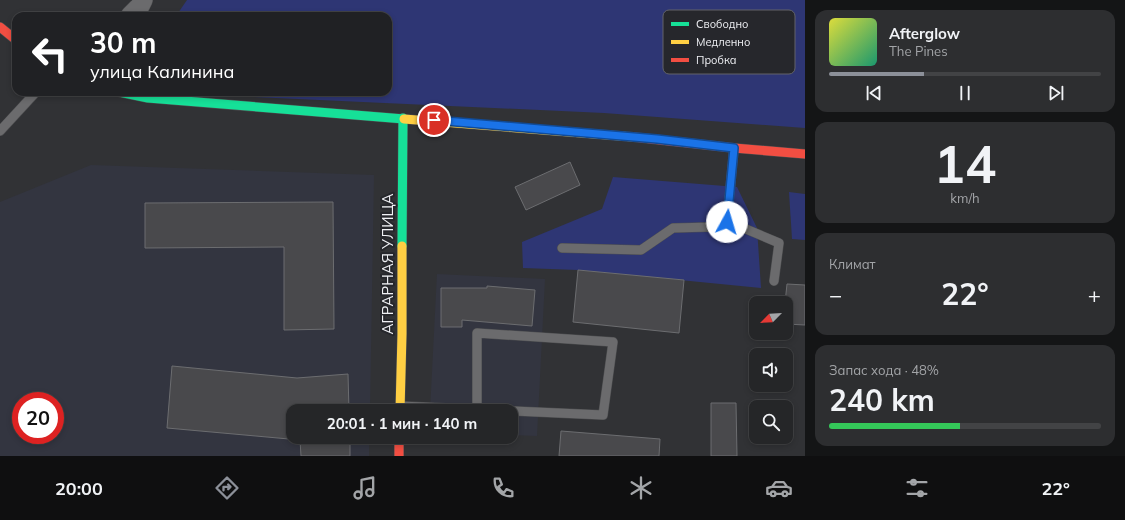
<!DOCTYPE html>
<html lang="ru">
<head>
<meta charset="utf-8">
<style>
	body { margin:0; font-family:Mulish,sans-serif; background:#2d2e30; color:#f1f3f6; height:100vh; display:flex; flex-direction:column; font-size:15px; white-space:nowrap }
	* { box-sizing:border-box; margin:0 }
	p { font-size:13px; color:#a3a5a8 }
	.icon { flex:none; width:22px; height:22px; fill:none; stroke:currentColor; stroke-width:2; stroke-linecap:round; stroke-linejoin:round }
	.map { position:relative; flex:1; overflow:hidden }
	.sheet { display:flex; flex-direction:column; gap:10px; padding:10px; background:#141516; width:320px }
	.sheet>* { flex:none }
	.hud { position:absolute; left:12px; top:12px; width:380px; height:84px; border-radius:12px; box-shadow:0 2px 6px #0003,0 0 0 1px #424345; background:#202124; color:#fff; overflow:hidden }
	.needle { width:26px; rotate:246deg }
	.controls { position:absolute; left:749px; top:296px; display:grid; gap:8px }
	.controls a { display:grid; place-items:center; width:44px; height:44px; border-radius:8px; background:#252628; box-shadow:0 2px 6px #0003,0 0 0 1px #424345; font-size:20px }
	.speed { position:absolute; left:12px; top:392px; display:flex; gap:8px; font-size:20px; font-weight:700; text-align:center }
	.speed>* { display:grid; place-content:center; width:52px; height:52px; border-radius:50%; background:#252628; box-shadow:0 2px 6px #0003,0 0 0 1px #424345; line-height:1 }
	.speed .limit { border:6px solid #d22; background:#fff; color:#111 }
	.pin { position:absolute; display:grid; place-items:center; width:34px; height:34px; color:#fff; margin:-17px; border:2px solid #fff; border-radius:50%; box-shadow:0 1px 4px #0007 }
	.me { position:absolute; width:44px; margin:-22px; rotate:6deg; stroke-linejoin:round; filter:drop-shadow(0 0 3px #0008) }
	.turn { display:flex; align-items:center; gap:14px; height:84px; padding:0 12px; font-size:18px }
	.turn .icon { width:52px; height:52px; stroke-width:2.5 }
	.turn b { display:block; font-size:28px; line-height:34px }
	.big { font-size:30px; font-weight:700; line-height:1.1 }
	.sheet .tile { flex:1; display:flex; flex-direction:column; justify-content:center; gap:6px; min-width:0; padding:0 14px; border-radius:12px; background:#2d2e30 }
	.sheet .dial { align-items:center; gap:0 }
	.dial b { font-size:52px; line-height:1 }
	.song { display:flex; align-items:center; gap:12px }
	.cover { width:48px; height:48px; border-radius:6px; background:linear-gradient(135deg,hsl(60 70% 55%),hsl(160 70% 35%)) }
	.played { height:4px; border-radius:2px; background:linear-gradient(90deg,#8c9099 35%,#424345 35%) }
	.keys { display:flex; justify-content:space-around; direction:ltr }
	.heat { display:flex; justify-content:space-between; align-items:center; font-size:22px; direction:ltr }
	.charge { height:6px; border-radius:3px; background:linear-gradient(90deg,#34c759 48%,#424345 0) }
	.trip { position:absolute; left:286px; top:404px; width:232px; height:40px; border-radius:12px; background:#252628; box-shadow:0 2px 6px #0003,0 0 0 1px #424345; font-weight:700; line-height:40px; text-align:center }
	.dock { display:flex; height:64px; justify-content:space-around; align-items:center; background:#0f0f10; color:#a3a5a8 }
	.dock .icon { width:28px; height:28px }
	.dock .selected { color:#8c9099 }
	.dock b { font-size:18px; color:#f1f3f6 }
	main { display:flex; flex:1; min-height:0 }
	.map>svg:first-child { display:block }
</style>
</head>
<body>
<main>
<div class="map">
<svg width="805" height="456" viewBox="0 0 805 456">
	<rect width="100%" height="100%" fill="#313235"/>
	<g fill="#333540" fill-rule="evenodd">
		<path d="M91,165L374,175L370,411H293V437H369V456H0V202ZM21,401H55V435H21Z"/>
		<path d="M437,274L545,279L537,436L511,435V411H430Z"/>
	</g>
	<g fill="#2e3674">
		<path d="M187,0H805V128L604,113L210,95L208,92H388V16H176Z"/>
		<path d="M613,177L737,187L757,228L761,288L578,270L523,268L522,242L602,209Z"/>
		<path d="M789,192L805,194V240L792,239Z"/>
	</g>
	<g fill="#49494c" stroke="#6c6d70">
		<path d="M570,162L580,185L526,210L515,187Z"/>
		<path d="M333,202L334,329L284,330V247L145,248V203Z"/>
		<path d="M578,270L684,280L679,333L573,322Z"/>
		<path d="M787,284L805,285V325L786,324L785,303Z"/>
		<path d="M487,286L535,290L532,326L462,320V327H441V288H487Z"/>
		<path d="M172,366L297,378L348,374L349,411H293V437H350V456H301L300,440L167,428Z"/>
		<path d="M711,403H736L737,456H711Z"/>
		<path d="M561,431L660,439L659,456H559Z"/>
	</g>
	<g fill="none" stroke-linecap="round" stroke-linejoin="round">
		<g stroke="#4d4e50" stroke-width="10">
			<g id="lane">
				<path d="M0,131L36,92"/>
				<path d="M734,148L727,221L779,243L774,281"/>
				<path d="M562,248L641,250L673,228L711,227L727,221"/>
				<path d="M400,406L603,415L613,342L477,333V409"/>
			</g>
		</g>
		<g stroke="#4d4e50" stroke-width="20">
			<path id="street" d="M130,16L140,6L143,0"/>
		</g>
		<g stroke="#4d4e50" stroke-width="10">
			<g id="fast">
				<path d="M119,92L148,98L404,119"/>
				<path d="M402,246L403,118"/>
			</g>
		</g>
		<g stroke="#4d4e50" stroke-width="10">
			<g id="slow">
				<path d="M404,119L633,137"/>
				<path d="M400,411L402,334V246"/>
			</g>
		</g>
		<g stroke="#4d4e50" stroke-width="10">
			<g id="jam">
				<path d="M0,27L16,40"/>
				<path d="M633,137L734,148L805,154"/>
				<path d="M399,437V456"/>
			</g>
		</g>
		<use href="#lane" stroke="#6b6b6d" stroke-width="9"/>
		<use href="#street" stroke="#6b6b6d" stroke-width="19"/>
		<use href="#fast" stroke="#16e098" stroke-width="9"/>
		<use href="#slow" stroke="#ffcf43" stroke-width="9"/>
		<use href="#jam" stroke="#f24e42" stroke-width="9"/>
	</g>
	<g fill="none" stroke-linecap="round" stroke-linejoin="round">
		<g stroke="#114b97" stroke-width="10">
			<path id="route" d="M434,120L657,139L734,148L727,222"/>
		</g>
		<use href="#route" stroke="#1a73e8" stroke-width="7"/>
	</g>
	<g text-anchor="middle" stroke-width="4" stroke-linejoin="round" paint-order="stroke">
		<g font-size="15" fill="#eff0f4" stroke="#26272c">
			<text transform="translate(388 264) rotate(-90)" y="5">АГРАРНАЯ УЛИЦА</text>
		</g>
	</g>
	<rect x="663" y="10" width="132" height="64" rx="6" fill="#26272c" stroke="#626368" stroke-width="1"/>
	<rect x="671" y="22" width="18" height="4" fill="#16e098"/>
	<rect x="671" y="40" width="18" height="4" fill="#ffcf43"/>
	<rect x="671" y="58" width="18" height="4" fill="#f24e42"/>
	<g font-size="11" fill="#eff0f4">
		<text x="696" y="28">Свободно</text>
		<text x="696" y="46">Медленно</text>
		<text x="696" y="64">Пробка</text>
	</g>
</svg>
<div class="controls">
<a><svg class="needle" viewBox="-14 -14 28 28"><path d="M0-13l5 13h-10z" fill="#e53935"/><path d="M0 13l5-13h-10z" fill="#a3a5a8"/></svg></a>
<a><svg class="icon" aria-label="sound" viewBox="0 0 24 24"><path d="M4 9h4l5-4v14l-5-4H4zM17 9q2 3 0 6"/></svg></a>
<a><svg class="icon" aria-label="search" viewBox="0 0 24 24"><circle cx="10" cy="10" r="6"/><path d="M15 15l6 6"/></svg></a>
</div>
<div class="speed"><div class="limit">20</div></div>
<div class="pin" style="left:434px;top:120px;background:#d93025"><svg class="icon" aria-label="arrive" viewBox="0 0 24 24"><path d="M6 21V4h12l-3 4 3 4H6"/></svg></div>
<svg class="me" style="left:727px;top:222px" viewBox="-20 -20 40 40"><circle r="19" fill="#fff"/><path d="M0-13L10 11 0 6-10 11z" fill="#1a73e8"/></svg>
<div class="trip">20:01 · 1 мин · 140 m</div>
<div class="hud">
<div class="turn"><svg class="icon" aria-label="left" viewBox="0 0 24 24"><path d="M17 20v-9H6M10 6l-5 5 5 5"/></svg><div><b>30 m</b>улица Калинина</div></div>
</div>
</div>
<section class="sheet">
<div class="tile">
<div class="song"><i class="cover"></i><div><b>Afterglow</b><p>The Pines</p></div></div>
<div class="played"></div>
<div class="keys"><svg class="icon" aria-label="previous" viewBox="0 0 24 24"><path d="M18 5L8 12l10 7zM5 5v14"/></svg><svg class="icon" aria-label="pause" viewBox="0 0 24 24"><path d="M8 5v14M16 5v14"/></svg><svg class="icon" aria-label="next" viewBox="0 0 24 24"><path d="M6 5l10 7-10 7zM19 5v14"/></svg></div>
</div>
<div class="tile dial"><b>14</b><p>km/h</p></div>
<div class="tile"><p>Климат</p>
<div class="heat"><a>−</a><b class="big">22°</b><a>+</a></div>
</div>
<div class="tile"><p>Запас хода · 48%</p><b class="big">240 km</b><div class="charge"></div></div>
</section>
</main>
<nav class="dock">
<b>20:00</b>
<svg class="icon selected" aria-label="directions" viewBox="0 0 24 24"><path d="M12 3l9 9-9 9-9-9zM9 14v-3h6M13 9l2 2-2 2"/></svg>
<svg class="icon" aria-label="music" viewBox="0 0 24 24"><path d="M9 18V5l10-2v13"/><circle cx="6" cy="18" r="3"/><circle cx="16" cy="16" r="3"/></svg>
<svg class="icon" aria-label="phone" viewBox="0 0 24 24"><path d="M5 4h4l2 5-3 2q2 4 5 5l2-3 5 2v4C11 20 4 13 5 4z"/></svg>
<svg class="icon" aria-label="climate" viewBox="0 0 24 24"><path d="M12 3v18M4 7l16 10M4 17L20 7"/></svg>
<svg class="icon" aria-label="car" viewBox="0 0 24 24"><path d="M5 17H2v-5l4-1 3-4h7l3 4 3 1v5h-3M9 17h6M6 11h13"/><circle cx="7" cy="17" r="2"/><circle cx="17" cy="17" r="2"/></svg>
<svg class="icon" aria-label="filters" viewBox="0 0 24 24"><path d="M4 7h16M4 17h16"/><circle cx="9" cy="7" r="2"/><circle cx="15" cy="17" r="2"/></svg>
<b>22°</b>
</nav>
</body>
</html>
